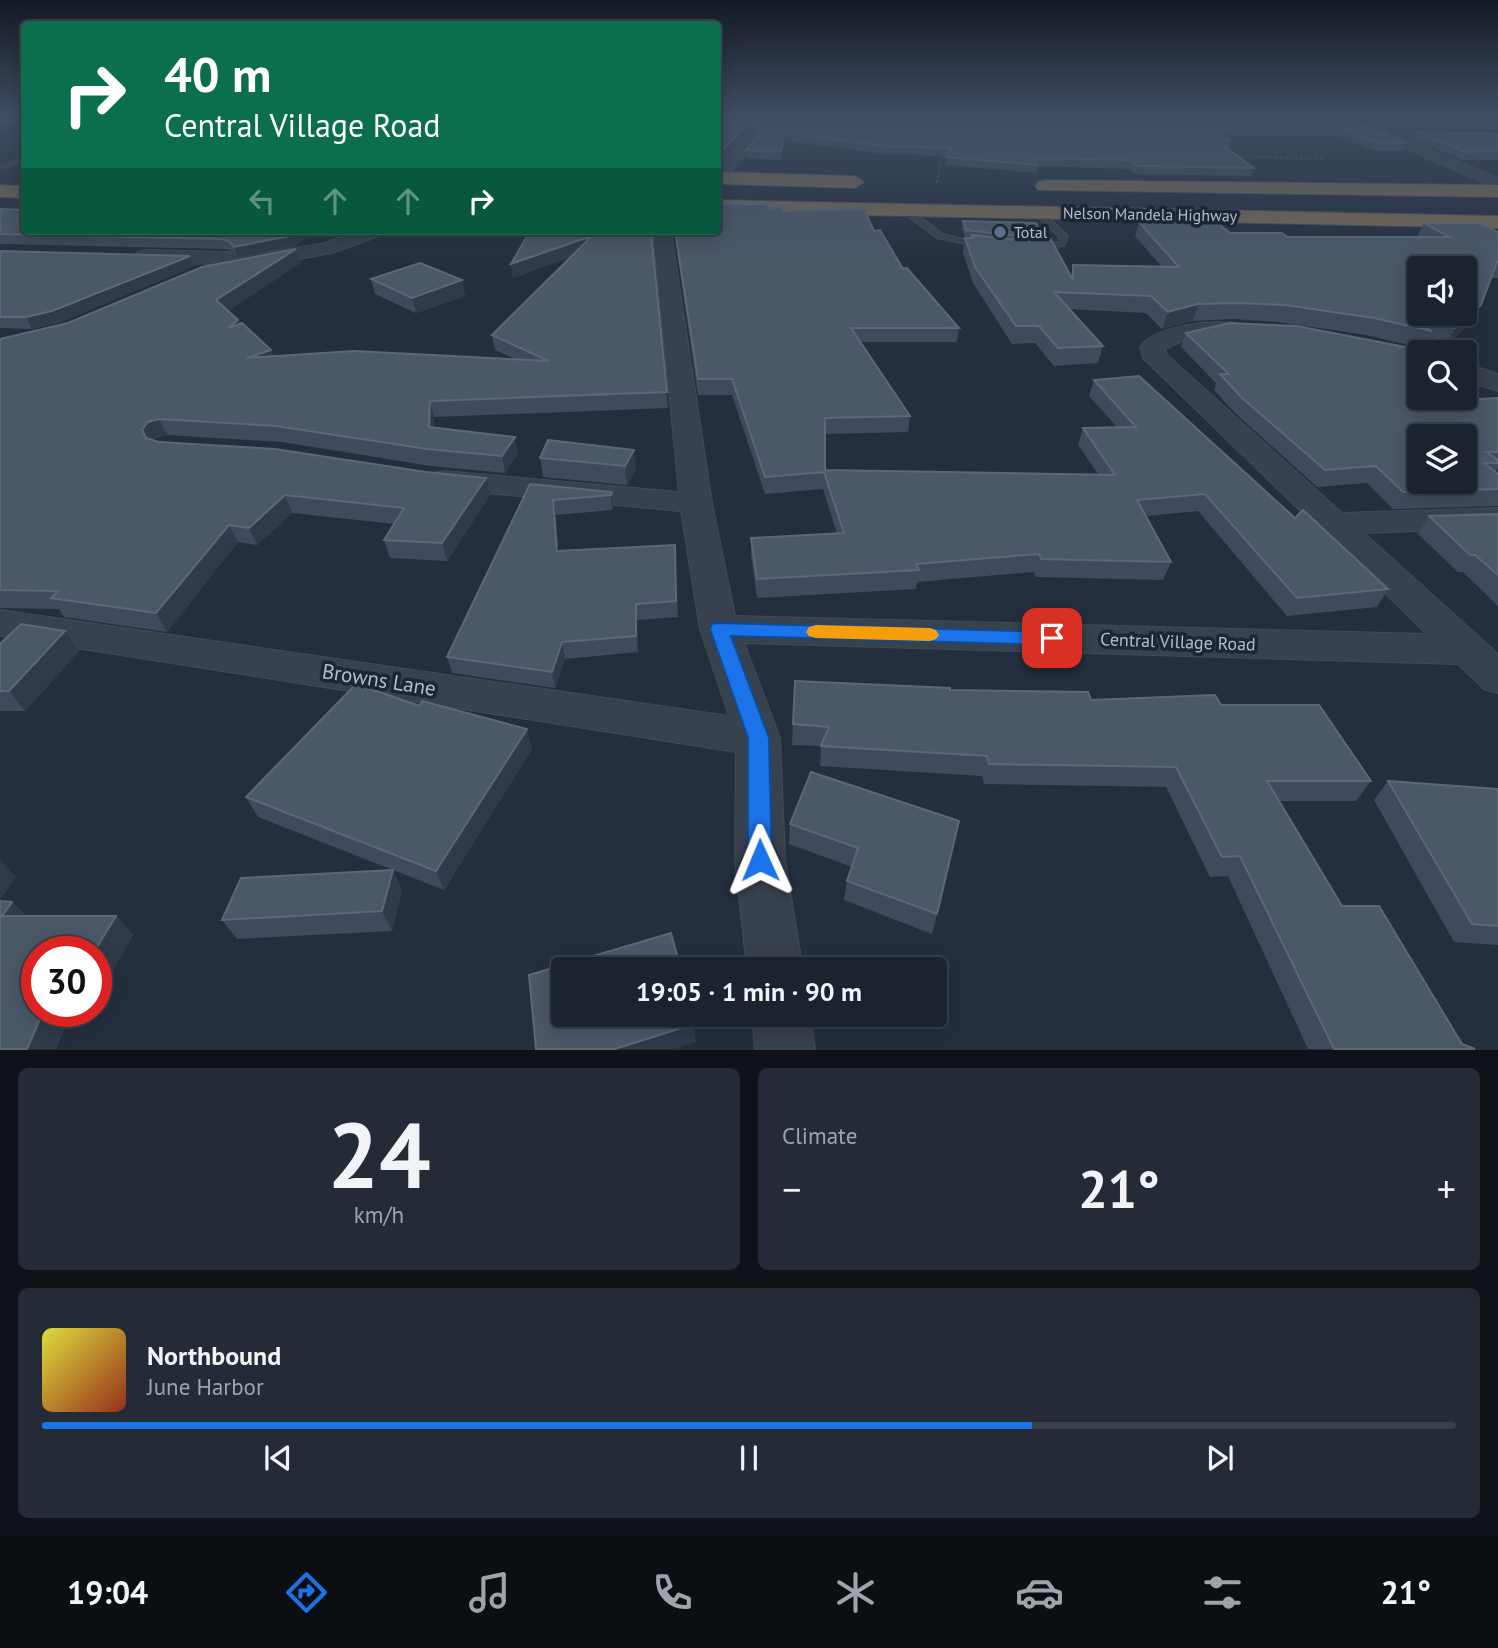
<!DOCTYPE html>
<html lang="en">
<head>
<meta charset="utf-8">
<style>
	body { margin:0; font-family:"PT Sans",sans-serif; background:#242b36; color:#f1f3f6; height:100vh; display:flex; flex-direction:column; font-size:26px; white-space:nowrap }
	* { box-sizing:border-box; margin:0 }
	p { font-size:23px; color:#a0a4aa }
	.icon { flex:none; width:38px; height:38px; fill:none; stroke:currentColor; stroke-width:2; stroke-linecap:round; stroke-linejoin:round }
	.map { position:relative; height:1050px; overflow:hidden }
	.details { display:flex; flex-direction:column; gap:18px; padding:18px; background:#0f1319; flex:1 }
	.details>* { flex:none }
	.guide { position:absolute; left:21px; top:21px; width:700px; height:214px; border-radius:7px; box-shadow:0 4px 18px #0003,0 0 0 2px #39404a; background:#0b6e4f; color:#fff; overflow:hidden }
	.buttons { position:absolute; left:1407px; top:256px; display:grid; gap:14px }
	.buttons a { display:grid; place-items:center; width:70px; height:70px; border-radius:7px; background:#1b232e; box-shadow:0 4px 18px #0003,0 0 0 2px #39404a; font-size:35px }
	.speed { position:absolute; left:21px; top:936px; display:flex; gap:14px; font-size:35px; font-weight:700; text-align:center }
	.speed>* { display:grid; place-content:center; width:91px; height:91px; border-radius:50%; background:#1b232e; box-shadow:0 4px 18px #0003,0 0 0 2px #39404a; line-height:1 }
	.speed .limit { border:10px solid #d22; background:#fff; color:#111 }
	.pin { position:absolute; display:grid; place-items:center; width:60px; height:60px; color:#fff; margin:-30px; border-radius:14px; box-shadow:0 4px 10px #0006 }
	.me { position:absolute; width:77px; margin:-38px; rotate:359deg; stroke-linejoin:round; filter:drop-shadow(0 0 5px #0008) }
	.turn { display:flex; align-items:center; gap:24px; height:147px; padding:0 28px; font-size:32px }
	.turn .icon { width:91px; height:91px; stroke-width:2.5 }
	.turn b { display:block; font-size:49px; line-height:60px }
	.lanes { display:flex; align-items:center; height:66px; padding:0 28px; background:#0003; justify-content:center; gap:35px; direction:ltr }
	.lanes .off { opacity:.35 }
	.big { font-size:52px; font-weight:700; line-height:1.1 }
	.details .card { flex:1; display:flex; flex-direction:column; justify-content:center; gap:10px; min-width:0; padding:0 24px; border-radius:10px; background:#242b36 }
	.details .dial { align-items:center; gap:0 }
	.dial b { font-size:91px; line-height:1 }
	.song { display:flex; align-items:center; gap:21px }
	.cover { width:84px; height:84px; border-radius:10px; background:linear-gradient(135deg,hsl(60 70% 55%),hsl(10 70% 35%)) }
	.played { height:7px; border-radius:4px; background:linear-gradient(90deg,#1a73e8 70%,#39404a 70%) }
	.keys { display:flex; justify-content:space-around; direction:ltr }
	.heat { display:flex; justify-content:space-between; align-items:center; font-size:38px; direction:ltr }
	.details .tiles { flex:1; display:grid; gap:18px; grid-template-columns:1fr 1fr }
	.card:last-child { grid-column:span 2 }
	.trip { position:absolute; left:551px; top:957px; width:396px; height:70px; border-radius:7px; background:#1b232e; box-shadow:0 4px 18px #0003,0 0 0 2px #39404a; font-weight:700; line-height:70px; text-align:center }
	.tab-bar { display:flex; height:112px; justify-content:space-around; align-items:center; background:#0b0e12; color:#a0a4aa }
	.tab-bar .icon { width:49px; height:49px }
	.tab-bar .active { color:#1a73e8 }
	.tab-bar b { font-size:32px; color:#f1f3f6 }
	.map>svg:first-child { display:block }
</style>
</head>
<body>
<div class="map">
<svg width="1498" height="1050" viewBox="0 0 1498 1050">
	<rect width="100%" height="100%" fill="#242f3e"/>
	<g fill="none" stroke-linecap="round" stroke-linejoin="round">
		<g stroke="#414a57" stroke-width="2">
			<g id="lane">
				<path d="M24,156V160L4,168L0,166Z"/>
				<path d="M902,208H908L943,234L989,245L984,248L937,238L902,212Z"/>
				<path d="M1035,210H1041L1068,236L1064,246L1031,249V245L1058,242L1060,238L1035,214Z"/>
			</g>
		</g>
		<g stroke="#414a57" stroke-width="2">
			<g id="street">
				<path d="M1329,115H1347L1498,178V189Z"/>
				<path d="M751,136L756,137V143L724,179L718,181V167L746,137Z"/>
				<path d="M357,231H384L382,235L332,253L253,267L245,265L145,262L138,260L135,256L138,252L145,250L263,253L321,244Z"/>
				<path d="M653,231H671L712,503L735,616L1427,634L1143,358L1140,347C1154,326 1215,318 1238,324L1242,329L1238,334L1184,340L1165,349L1167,355L1342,513L1498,508V528L1364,533L1498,654V693L1484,689L1458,664L744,643L780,738L785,860L803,970H747L735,860L736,752L0,636V610L729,716L700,629L681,511L444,489L433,487L428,480L433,473L444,471L679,492Z"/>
				<path d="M1465,363L1498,374V391L1465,380Z"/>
				<path d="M752,1015H810L815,1050H755Z"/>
			</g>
		</g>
		<g stroke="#434c59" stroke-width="2">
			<g id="highway">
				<path d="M718,172L855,176L864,182L855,188L718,184Z"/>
				<path d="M1045,180L1498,185V197L1038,190L1035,186L1038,182Z"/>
				<path d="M0,185L24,186V198L0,197Z"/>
				<path d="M718,200L1498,216V228L718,212Z"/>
			</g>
		</g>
		<g stroke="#3f5557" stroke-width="2" stroke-dasharray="2.5 2.5" stroke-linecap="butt">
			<path d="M1235,156L1324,159"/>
			<path d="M937,183L943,151"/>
		</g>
		<use href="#lane" fill="#38414e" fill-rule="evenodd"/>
		<use href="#street" fill="#38414e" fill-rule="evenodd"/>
		<use href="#highway" fill="#746855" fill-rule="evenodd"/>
	</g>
	<g fill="#3f4b5c">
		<path d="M718,115L1140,120L1346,118L1407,143L1403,151H1375L1339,136H1224L1231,141L1228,149L1254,168L1251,176L1136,174L1129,169L1038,166L1037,173L945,165L947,156L884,154L785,141L781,160L746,158V150L758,136L752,133L744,135L724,157H718Z"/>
		<path d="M1354,115H1498V129L1393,126L1387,129Z"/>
		<path d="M1417,132L1498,134V160H1462L1414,140Z"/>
		<path d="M769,204V208L874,231L903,269L959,328L957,342H861L910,416L908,432L825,434V470L1098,474L1078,445L1083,428L1117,427L1089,396L1094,380L1295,518L1388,589L1377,607L1287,616L1198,511L1146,516L1171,562L1163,580L1036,577L1034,572L917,582L916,589L757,598L751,556V538L837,534L823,489L765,494L732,395H698L674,231H718Z"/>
		<path d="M0,209L314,231L294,247L237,257L233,251L225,249L0,244Z"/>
		<path d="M963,221L1042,234L1041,237L1071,276L1073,265L1161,266L1135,236L1139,222L1230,233L1287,237H1417L1424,223L1498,232V278H1491L1481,305L1472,322L1446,345L1440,344L1436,352H1419V397L1479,399L1498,398V468L1495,472L1498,474V506L1393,509L1367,483L1317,487L1235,413L1214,390L1216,383L1181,347L1186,333L1424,351L1429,341H1426L1422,348L1366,335L1278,322L1233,319L1193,321L1162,329L1146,313L1069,309L1103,346L1098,363L1054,366L1035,343L1012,344L973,283L963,253L965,238H972L965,237L962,228Z"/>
		<path d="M651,231L668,408L434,417V428L518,454L505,473L431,466L282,442L167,435L156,438L154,440L426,472L486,478L490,495L447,561L390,558L384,540L395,524L292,513L257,545L238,542L167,632L64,617L59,609L0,608V339L68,323L296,249L300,263L228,311L238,320L239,324L271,350L273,356L515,359L495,350L492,335L570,257L513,278L511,264Z"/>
		<path d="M0,251L190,256L195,266L58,323L32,329L0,328Z"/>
		<path d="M371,279L462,280L465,296L416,313L375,294Z"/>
		<path d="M548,440L636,469L627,485L543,477L540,458Z"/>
		<path d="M530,484L612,492L614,507L612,510L556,515L558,551L675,545L678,617L637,620L638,652L565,659L555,688L452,673L447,657Z"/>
		<path d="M1498,514V606L1463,572H1458L1418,534L1429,516Z"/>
		<path d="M65,631L79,651L25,711H0V644Z"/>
		<path d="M795,681L1091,700L1221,705L1371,781L1356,801H1279L1342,906L1462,1044L1475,1049H1308L1228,876L1210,877L1166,787L984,784L982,776L820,766L821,746L792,745Z"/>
		<path d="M420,706L532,749L444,890L258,817L246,797Z"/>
		<path d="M811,772L937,914L932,934L844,900L847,881L852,867L789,844L790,824Z"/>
		<path d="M1388,781L1498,789V945L1454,942L1374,800Z"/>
		<path d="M393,870L402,890L392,931L237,939L222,920Z"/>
		<path d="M0,901L12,902L26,916H116L133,935L105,984H96V952H37V1012H71L56,1049H0Z"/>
	</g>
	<g fill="#2f3b4b">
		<path d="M24,117V124L0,133V125Z"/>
		<path d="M1396,119L1393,126L1387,129L1390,121Z"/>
		<path d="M752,126V133L744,135L724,157V149L744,127Z"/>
		<path d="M785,133V141L781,160V151Z"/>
		<path d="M297,231H314L294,247L237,257L234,247Z"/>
		<path d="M1042,234L1041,241L1017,243L1018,236Z"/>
		<path d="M592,236L593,248L513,278L511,264Z"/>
		<path d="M296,249L300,263L222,315L216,300Z"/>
		<path d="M190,256L195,266L58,323L32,329L26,317Z"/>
		<path d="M462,280L465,296L416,313L412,298Z"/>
		<path d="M1198,304L1193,321L1162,329L1168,312Z"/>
		<path d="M1481,305L1472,322L1446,345L1455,328Z"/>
		<path d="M238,320L243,335L228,328Z"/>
		<path d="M1442,341L1436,352H1429Z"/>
		<path d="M271,350L276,365L247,358Z"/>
		<path d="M430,401L434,417L433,444L429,427Z"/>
		<path d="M159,419L167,435L156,438L150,445L142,429L148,422Z"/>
		<path d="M515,437L518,454L505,473L502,456Z"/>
		<path d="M634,450L636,469L627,485L625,466Z"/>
		<path d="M486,478L490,495L447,561L442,543Z"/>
		<path d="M612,492L614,507L612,510L611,495Z"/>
		<path d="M285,495L292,513L257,545L249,528Z"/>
		<path d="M553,500L556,515L559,566L557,551Z"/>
		<path d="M229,525L238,542L167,632L156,613Z"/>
		<path d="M636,604L637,620L638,652L636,636Z"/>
		<path d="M65,631L79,651L25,711L9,691Z"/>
		<path d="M562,642L565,659L555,688L552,672Z"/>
		<path d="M527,729L532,749L444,890L436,871Z"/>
		<path d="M0,860L16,877L0,900Z"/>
		<path d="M393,870L402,890L392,931L382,911Z"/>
		<path d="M12,902L32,921L2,916Z"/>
		<path d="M116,916L133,935L105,984L96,975V952H94Z"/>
		<path d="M43,1012H71L56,1049H27Z"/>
		<path d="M694,1024L696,1042L673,1049H615Z"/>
	</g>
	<g fill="#4b5868" stroke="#5c6777" stroke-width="2" fill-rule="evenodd">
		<path d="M0,115H24V117L0,125Z"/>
		<path d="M718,115H1000L1140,120L1346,118L1407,143H1378L1342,128L1212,129L1231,141L1216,140L1254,168L1138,166L1131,160L1033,158L1038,165L946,157L951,148L885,146L785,133L781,151L746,150L759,135L758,127L752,126L744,127L724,149L718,148Z"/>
		<path d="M1376,115H1498V121L1396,119L1390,121Z"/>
		<path d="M1417,132L1498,134V151L1466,152Z"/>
		<path d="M718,204H769L768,208L782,207V211L864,209L874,231L880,230L903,269L907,268L959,328H851L910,416L825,418V470L1115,475L1083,428L1136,427L1094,380L1139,376L1295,518L1303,510L1388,589L1297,598L1205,494L1137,500L1171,562L1041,559L1039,554L916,564L919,570L757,579L751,538L844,533L824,472L765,477L732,379H698L675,231H718Z"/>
		<path d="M0,209L24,210V231H297L290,236L234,247L229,241L221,239L0,234Z"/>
		<path d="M963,221L1036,223L1042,234L1018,236L966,230Z"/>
		<path d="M1139,222L1217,223L1230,233H1282L1287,237H1449L1424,223H1479L1498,232V262H1497L1481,305L1455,328L1413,319L1432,331L1374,318L1285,305L1239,303L1198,304L1168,312L1151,296L1054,292L1103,346L1058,348L1039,326H1016L975,267L965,238H974L972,235L1008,239L1049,236L1073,280V265L1179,267ZM1419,268H1465V313H1419Z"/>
		<path d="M530,231H651L667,392L430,401L429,427L515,437L502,456L427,449L276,426L159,419L148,422L142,429L146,438L158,442L275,449L426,472L486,478L442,543L384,540L404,508L285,495L249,528L229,525L156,613L51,598L58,591L0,590V339L68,323L202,267L296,249L216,300L238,320L228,328L242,323L271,350L247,358L354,351L549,361L492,335L592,236L511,264Z"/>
		<path d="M0,251L190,256L52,311L26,317H0Z"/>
		<path d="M420,263L462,280L412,298L371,279Z"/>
		<path d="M1230,323L1297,326L1426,351L1430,349V340L1438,338L1442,341L1429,352H1419V397H1465V388L1479,399L1498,398V452H1486L1498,460V463H1484L1498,474V489L1403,492L1376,466L1325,470L1241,397L1220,374H1229L1186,333ZM1419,436H1465V481H1419Z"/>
		<path d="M548,440L634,450L625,466L540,458Z"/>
		<path d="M530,484L612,492L611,495L553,500L557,551L675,545L676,601L636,604V636L562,642L552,672L447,657Z"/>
		<path d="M1498,514V575L1475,555H1470L1429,516Z"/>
		<path d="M21,624L65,631L9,691H0V644Z"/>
		<path d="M795,681L950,688V690L1088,692L1091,700L1215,695L1221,705H1319L1371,781H1267L1342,906H1379L1462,1044L1475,1049H1334L1240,856L1222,857L1176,767L989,764L987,756L821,746L829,727L793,724Z"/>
		<path d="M356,684L420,706L422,701L527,729L436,871L246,797Z"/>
		<path d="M811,772L959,821L937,914L847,881L858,848L790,824Z"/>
		<path d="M1388,781L1498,789V926L1472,924Z"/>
		<path d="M393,870L382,911L222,920L241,878Z"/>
		<path d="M0,901L12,902L2,916H116L94,952H37V1012H43L27,1049H0Z"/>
		<path d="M671,933L681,970H564V1015H692L694,1024L615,1049H536L529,975Z"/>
	</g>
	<linearGradient id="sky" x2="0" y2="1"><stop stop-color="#141a22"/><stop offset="0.44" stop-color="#3f4d63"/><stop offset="1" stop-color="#3f4d63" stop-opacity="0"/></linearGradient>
	<rect width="1498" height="262" fill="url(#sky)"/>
	<path fill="#1a73e8" stroke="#114b97" stroke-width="2" d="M719,623L1052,632L1059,633L1061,638L1059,643L1052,645L731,636L769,738L772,860L769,867L760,871L752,867L748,860V738L710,629L712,624Z"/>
	<path fill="#f59e0b" d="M816,625L930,628L936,630L939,635L936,639L930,641L816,638L809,636L806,632L809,627Z"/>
	<circle fill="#5c6f8a" stroke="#1d2633" stroke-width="2.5" cx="1000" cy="232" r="7"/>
	<g text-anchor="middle" stroke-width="7" stroke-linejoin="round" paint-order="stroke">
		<g font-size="16" fill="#b4bcc9" stroke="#1d2633">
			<text transform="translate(1150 214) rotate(1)" y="6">Nelson Mandela Highway</text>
		</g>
		<g font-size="16" fill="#b4bcc9" stroke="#1d2633" text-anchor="start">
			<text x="1014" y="238">Total</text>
		</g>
		<g font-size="18" fill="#b4bcc9" stroke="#1d2633">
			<text transform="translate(1178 642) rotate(2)" y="6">Central Village Road</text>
		</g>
		<g font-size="21" fill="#b4bcc9" stroke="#1d2633">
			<text transform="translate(379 680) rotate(9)" y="7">Browns Lane</text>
		</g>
	</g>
</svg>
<div class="buttons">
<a><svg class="icon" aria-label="sound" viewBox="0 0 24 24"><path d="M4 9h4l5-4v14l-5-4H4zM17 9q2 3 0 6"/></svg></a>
<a><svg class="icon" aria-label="search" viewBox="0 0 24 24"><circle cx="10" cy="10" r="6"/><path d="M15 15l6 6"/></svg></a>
<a><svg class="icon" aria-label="layers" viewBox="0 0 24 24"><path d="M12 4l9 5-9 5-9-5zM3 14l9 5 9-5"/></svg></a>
</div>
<div class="speed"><div class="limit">30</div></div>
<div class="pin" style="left:1052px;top:638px;background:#d93025"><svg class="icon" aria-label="arrive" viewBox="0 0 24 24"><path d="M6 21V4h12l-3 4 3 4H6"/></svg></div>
<svg class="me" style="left:760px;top:860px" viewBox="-20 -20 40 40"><path d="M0-17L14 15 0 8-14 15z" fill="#1a73e8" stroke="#fff" stroke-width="4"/></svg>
<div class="trip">19:05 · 1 min · 90 m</div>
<div class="guide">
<div class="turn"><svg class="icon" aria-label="right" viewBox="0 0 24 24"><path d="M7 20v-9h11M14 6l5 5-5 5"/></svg><div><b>40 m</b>Central Village Road</div></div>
<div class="lanes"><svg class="icon off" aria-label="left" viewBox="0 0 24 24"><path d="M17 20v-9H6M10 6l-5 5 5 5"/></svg><svg class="icon off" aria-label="ahead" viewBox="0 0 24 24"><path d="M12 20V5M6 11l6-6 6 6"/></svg><svg class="icon off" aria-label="ahead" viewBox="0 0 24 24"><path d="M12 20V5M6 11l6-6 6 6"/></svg><svg class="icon" aria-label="right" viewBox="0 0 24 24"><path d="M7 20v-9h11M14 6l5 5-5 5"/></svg></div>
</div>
</div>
<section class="details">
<div class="tiles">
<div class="card dial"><b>24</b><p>km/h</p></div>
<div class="card"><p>Climate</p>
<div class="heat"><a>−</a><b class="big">21°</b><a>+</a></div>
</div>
<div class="card">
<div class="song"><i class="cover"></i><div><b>Northbound</b><p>June Harbor</p></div></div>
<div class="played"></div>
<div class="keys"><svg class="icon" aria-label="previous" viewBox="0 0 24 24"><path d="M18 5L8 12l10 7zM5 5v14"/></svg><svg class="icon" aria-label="pause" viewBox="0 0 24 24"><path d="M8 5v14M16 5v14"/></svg><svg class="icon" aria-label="next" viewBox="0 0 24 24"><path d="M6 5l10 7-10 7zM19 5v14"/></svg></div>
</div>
</div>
</section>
<nav class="tab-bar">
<b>19:04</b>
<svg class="icon active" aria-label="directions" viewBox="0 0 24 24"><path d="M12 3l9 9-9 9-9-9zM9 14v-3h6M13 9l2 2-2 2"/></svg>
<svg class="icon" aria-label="music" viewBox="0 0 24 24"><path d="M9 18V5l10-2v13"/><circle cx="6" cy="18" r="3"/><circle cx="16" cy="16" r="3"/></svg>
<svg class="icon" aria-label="phone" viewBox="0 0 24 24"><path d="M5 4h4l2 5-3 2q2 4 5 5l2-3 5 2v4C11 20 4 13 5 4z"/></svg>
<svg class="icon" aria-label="climate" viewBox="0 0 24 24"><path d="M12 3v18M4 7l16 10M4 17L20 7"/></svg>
<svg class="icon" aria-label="car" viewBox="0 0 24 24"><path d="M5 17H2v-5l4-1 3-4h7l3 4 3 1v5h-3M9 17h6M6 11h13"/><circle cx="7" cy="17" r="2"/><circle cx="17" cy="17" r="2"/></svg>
<svg class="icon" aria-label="filters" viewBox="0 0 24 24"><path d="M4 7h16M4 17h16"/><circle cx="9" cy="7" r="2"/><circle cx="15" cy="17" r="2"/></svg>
<b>21°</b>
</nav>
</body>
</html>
